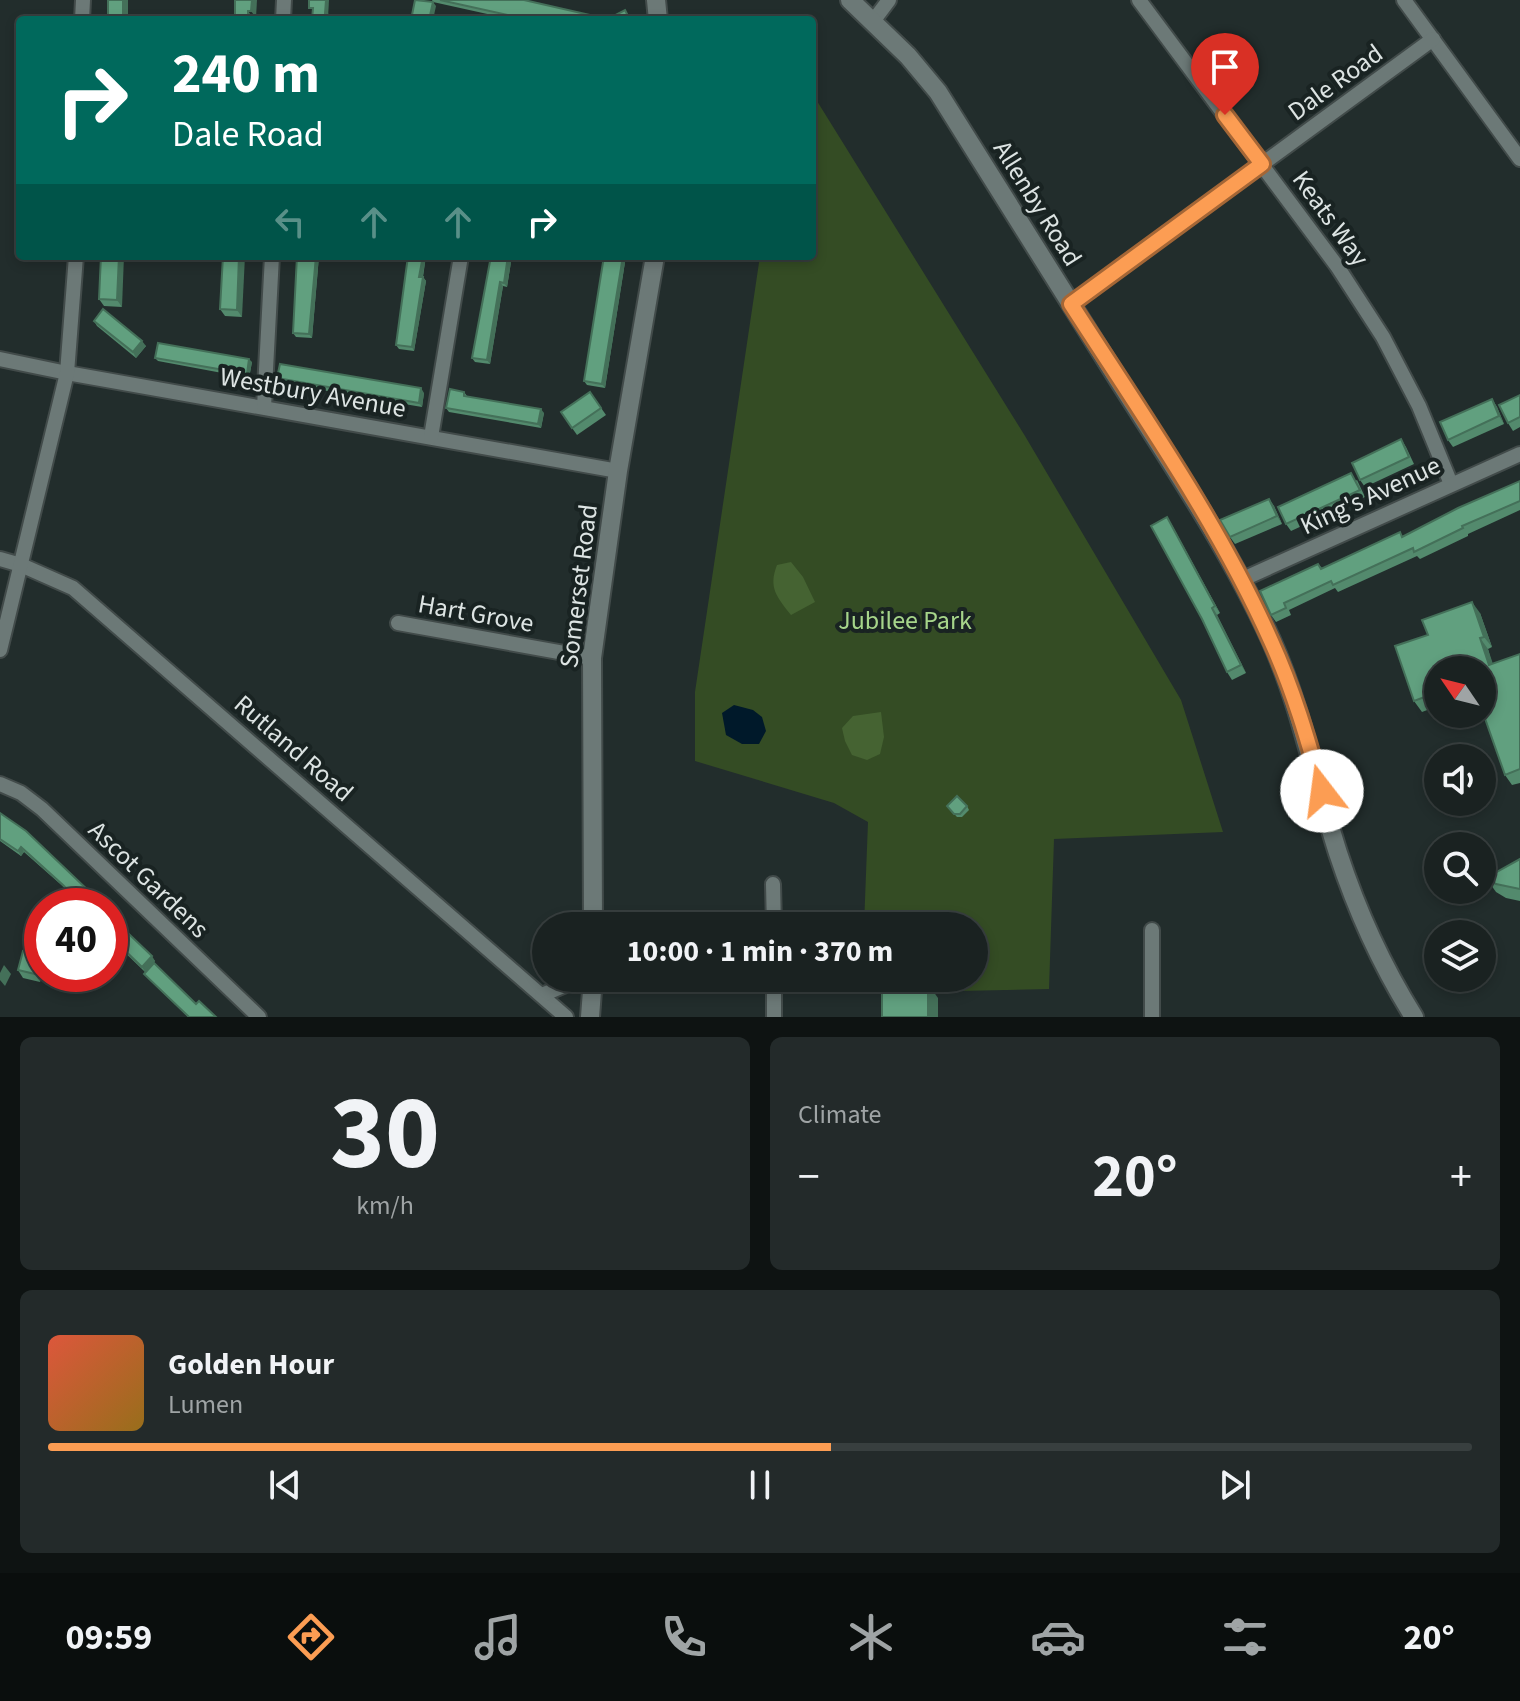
<!DOCTYPE html>
<html lang="en">
<head>
<meta charset="utf-8">
<style>
	body { margin:0; font-family:"Source Sans 3",sans-serif; background:#232a2a; color:#f1f3f6; height:100vh; display:flex; flex-direction:column; font-size:30px; white-space:nowrap }
	* { box-sizing:border-box; margin:0 }
	p { font-size:26px; color:#9fa4a5 }
	.icon { flex:none; width:44px; height:44px; fill:none; stroke:currentColor; stroke-width:2; stroke-linecap:round; stroke-linejoin:round }
	.map { position:relative; height:1017px; overflow:hidden }
	.drawer { display:flex; flex-direction:column; gap:20px; padding:20px; background:#0e1312; flex:1 }
	.drawer>* { flex:none }
	.guide { position:absolute; left:16px; top:16px; width:800px; height:244px; border-radius:8px; box-shadow:0 4px 12px #0003,0 0 0 2px #383f3f; background:#00695c; color:#fff; overflow:hidden }
	.needle { width:52px; rotate:305deg }
	.buttons { position:absolute; left:1424px; top:656px; display:grid; gap:16px }
	.buttons a { display:grid; place-items:center; width:72px; height:72px; border-radius:50%; background:#1a2221; box-shadow:0 4px 12px #0003,0 0 0 2px #383f3f; font-size:40px }
	.speed { position:absolute; left:24px; top:888px; display:flex; gap:16px; font-size:40px; font-weight:700; text-align:center }
	.speed>* { display:grid; place-content:center; width:104px; height:104px; border-radius:50%; background:#1a2221; box-shadow:0 4px 12px #0003,0 0 0 2px #383f3f; line-height:1 }
	.speed .limit { border:12px solid #d22; background:#fff; color:#111 }
	.pin { position:absolute; display:grid; place-items:center; width:68px; height:68px; color:#fff; margin:-82px -34px; border-radius:50% 50% 50% 0; rotate:-45deg; box-shadow:0 0 8px #0007 }
	.pin .icon { rotate:45deg }
	.me { position:absolute; width:88px; margin:-44px; rotate:345deg; stroke-linejoin:round; filter:drop-shadow(0 0 6px #0008) }
	.turn { display:flex; align-items:center; gap:28px; height:168px; padding:0 24px; font-size:36px }
	.turn .icon { width:104px; height:104px; stroke-width:2.5 }
	.turn b { display:block; font-size:56px; line-height:68px }
	.lanes { display:flex; align-items:center; height:76px; padding:0 24px; background:#0003; justify-content:center; gap:40px; direction:ltr }
	.lanes .off { opacity:.35 }
	.big { font-size:60px; font-weight:700; line-height:1.1 }
	.drawer .tile { flex:1; display:flex; flex-direction:column; justify-content:center; gap:12px; min-width:0; padding:0 28px; border-radius:12px; background:#232a2a }
	.drawer .dial { align-items:center; gap:0 }
	.dial b { font-size:104px; line-height:1 }
	.song { display:flex; align-items:center; gap:24px }
	.cover { width:96px; height:96px; border-radius:12px; background:linear-gradient(135deg,hsl(10 70% 55%),hsl(40 70% 35%)) }
	.played { height:8px; border-radius:4px; background:linear-gradient(90deg,#fc9d53 55%,#383f3f 55%) }
	.keys { display:flex; justify-content:space-around; direction:ltr }
	.heat { display:flex; justify-content:space-between; align-items:center; font-size:44px; direction:ltr }
	.drawer .tiles { flex:1; display:grid; gap:20px; grid-template-columns:1fr 1fr }
	.tile:last-child { grid-column:span 2 }
	.trip { position:absolute; left:532px; top:912px; width:456px; height:80px; border-radius:40px; background:#1a2221; box-shadow:0 4px 12px #0003,0 0 0 2px #383f3f; font-weight:700; line-height:80px; text-align:center }
	.tab-bar { display:flex; height:128px; justify-content:space-around; align-items:center; background:#0a0e0d; color:#9fa4a5 }
	.tab-bar .icon { width:56px; height:56px }
	.tab-bar .current { color:#fc9d53 }
	.tab-bar b { font-size:36px; color:#f1f3f6 }
	.map>svg:first-child { display:block }
</style>
</head>
<body>
<div class="map">
<svg width="1520" height="1017" viewBox="0 0 1520 1017">
	<rect width="100%" height="100%" fill="#222d2c"/>
	<path fill="#344c24" d="M812,93L1025,436L1181,700L1223,832L1054,839L1049,989L861,993L862,978H974V926H864L868,822L834,803L695,761V692L760,256H812Z"/>
	<g fill="#456332">
		<path d="M791,562L803,577L815,602L791,615C777,597 768,588 777,565Z"/>
		<path d="M881,712L884,737L880,754L867,760L852,755L845,741L842,728L853,716Z"/>
	</g>
	<path fill="#00192a" d="M734,705L753,710L762,717L766,731L759,744H742L726,735L722,713Z"/>
	<g fill="none" stroke-linecap="round" stroke-linejoin="round">
		<g stroke="#424b4a" stroke-width="18">
			<g id="minor">
				<path d="M1139,0L1337,266L1383,337L1419,406L1451,484"/>
				<path d="M1404,0L1520,159"/>
				<path d="M82,20L83,0"/>
				<path d="M283,20L284,0"/>
				<path d="M874,20L889,0"/>
				<path d="M1071,304L1433,39"/>
				<path d="M0,359L67,373L618,471"/>
				<path d="M264,407L272,256"/>
				<path d="M431,437L461,256"/>
				<path d="M0,559L21,565L73,588L566,1017"/>
				<path d="M1241,580L1520,454"/>
				<path d="M398,623L592,658"/>
				<path d="M0,650L67,373L76,256"/>
				<path d="M0,784L21,793L42,809L259,1017"/>
				<path d="M773,884L774,926"/>
				<path d="M774,978V1017"/>
				<path d="M542,995L582,978"/>
				<path d="M1152,1017V930"/>
			</g>
		</g>
		<g stroke="#424b4a" stroke-width="22">
			<g id="tertiary">
				<path d="M656,0L658,20"/>
				<path d="M850,0L908,56L938,92C998,188 1058,284 1118,379C1172,464 1229,548 1271,640C1302,709 1315,782 1338,853C1357,911 1382,966 1414,1017"/>
				<path d="M593,926L592,658L618,471L655,256"/>
				<path d="M590,1017L593,978"/>
			</g>
		</g>
		<use href="#minor" stroke="#6c7977" stroke-width="14"/>
		<use href="#tertiary" stroke="#6c7977" stroke-width="18"/>
	</g>
	<g fill="#538a6d">
		<path d="M432,0H524L590,15L593,19L514,20L433,2Z"/>
		<path d="M101,256L122,307L104,306L99,299Z"/>
		<path d="M223,256L242,317L225,316L220,309Z"/>
		<path d="M297,256H319L312,338L296,337L293,333Z"/>
		<path d="M408,256H426L423,277L426,281L414,351L399,349L396,345Z"/>
		<path d="M491,256H512L507,287L503,286L490,364L475,362L472,358Z"/>
		<path d="M604,256H626L605,388L587,385L584,381Z"/>
		<path d="M94,321L146,346L136,358L97,326Z"/>
		<path d="M155,358L252,362L249,378L158,361Z"/>
		<path d="M277,378L424,393L422,407L280,383Z"/>
		<path d="M464,392L467,396L544,413L541,428L449,412L446,408Z"/>
		<path d="M590,392L606,415L577,435L561,412Z"/>
		<path d="M1520,395V427L1513,431L1508,423Z"/>
		<path d="M1492,399L1497,407L1504,424L1453,447L1448,440Z"/>
		<path d="M1401,439L1406,447L1414,464L1365,487L1360,480Z"/>
		<path d="M1357,480L1365,497L1291,531L1286,524Z"/>
		<path d="M1520,481V510L1468,534V536L1420,559L1417,556L1338,592L1335,588L1289,610L1291,615L1276,622L1271,615L1318,564L1322,568L1403,536Z"/>
		<path d="M1269,499L1274,506L1282,524L1235,544L1230,537Z"/>
		<path d="M1167,517L1220,613L1217,615L1246,673L1232,680L1227,672Z"/>
		<path d="M1480,613L1492,647L1488,649L1492,664L1520,654V783L1512,785L1505,775L1482,670H1438V706L1422,712L1414,701L1428,635Z"/>
		<path d="M947,806H967L969,810L962,817H957Z"/>
		<path d="M0,813L93,895L97,900L95,902L100,906H82L67,890L24,852L21,856L0,841Z"/>
		<path d="M1520,859V901L1506,898L1496,892L1486,878Z"/>
		<path d="M110,916L155,961L145,972L110,938Z"/>
		<path d="M40,955L42,958V974L40,982L23,978L18,970Z"/>
		<path d="M144,974L196,1004L216,1017H188Z"/>
	</g>
	<g fill="#447059">
		<rect x="123" y="0" width="5" height="20"/>
		<path d="M252,0H257L256,18L251,11Z"/>
		<path d="M326,0H329L328,18L325,14Z"/>
		<path d="M433,2L436,6L433,20H429Z"/>
		<path d="M248,11L253,18V20H248Z"/>
		<path d="M119,256H124L122,307L117,300Z"/>
		<path d="M239,256H245L242,317L237,310Z"/>
		<path d="M316,256H319L312,338L309,334Z"/>
		<path d="M423,256H426L422,281L419,277Z"/>
		<path d="M508,256H512L507,287L504,283Z"/>
		<path d="M623,256H626L605,388L602,384Z"/>
		<path d="M423,277L426,281L414,351L412,347Z"/>
		<path d="M500,282L503,286L490,364L487,360Z"/>
		<path d="M142,341L146,346L136,358L133,352Z"/>
		<path d="M249,359L252,362L249,378L247,374Z"/>
		<path d="M421,388L424,393L422,407L419,403Z"/>
		<path d="M1492,399L1497,407L1504,424L1499,416Z"/>
		<path d="M541,409L544,413L541,428L538,424Z"/>
		<path d="M1269,499L1274,506L1282,524L1277,516Z"/>
		<path d="M1167,517L1172,525L1220,613L1215,606Z"/>
		<path d="M1472,602L1480,613L1492,647L1484,637Z"/>
		<path d="M1212,608L1217,615L1246,673L1241,665Z"/>
		<path d="M1480,638L1488,649L1497,676L1489,665Z"/>
		<path d="M21,847L24,852L21,856L18,851Z"/>
		<path d="M40,955L42,958V974L40,982L35,974Z"/>
		<path d="M152,956L155,961L145,972L142,967Z"/>
		<path d="M4,965L11,974L5,986L0,980V973Z"/>
		<path d="M928,984L938,998V1017H928Z"/>
	</g>
	<g fill="#61a07f" stroke="#447059" stroke-width="2">
		<rect x="108" y="0" width="15" height="20"/>
		<path d="M235,0H252L251,11H248V20H231V15H235Z"/>
		<path d="M309,0H326L325,14L329,15L328,20H312L313,8H309Z"/>
		<path d="M415,0L433,2L429,20H411Z"/>
		<path d="M440,0H524L590,15L589,20H530Z"/>
		<path d="M625,10L630,20H606Z"/>
		<path d="M101,256H119L117,300L99,299Z"/>
		<path d="M223,256H239L237,310L220,309Z"/>
		<path d="M297,256H316L309,334L293,333Z"/>
		<path d="M408,256H423L419,277H423L412,347L396,345Z"/>
		<path d="M491,256H508L504,283L500,282L487,360L472,358Z"/>
		<path d="M604,256H623L602,384L584,381Z"/>
		<path d="M103,309L142,341L133,352L94,321Z"/>
		<path d="M158,343L249,359L247,374L155,358Z"/>
		<path d="M280,364L421,388L419,403L277,378Z"/>
		<path d="M450,389L464,392V396L541,409L538,424L446,408Z"/>
		<path d="M590,392L601,408L572,428L561,412Z"/>
		<path d="M1520,395V417L1508,423L1499,405Z"/>
		<path d="M1492,399L1499,416L1448,440L1440,422Z"/>
		<path d="M1401,439L1409,457L1360,480L1352,463Z"/>
		<path d="M1351,473L1360,490L1286,524L1278,507Z"/>
		<path d="M1520,481V501L1462,526L1463,528L1414,552L1413,548L1333,585L1331,581L1284,603L1286,608L1271,615L1260,591L1318,564L1321,569L1400,532L1402,537L1458,508Z"/>
		<path d="M1269,499L1277,516L1230,537L1220,520Z"/>
		<path d="M1167,517L1215,606L1212,608L1241,665L1227,672L1202,619L1151,526Z"/>
		<path d="M1472,602L1484,637L1480,638L1489,665L1520,654V769L1505,775L1482,710V670H1438V692L1414,701L1395,646L1428,635L1422,620Z"/>
		<path d="M957,796L967,806L960,814H954L947,806Z"/>
		<path d="M0,813L26,831L93,895L91,897L100,906H83L63,885L21,847L18,851L0,839Z"/>
		<path d="M1520,859V889L1496,884L1486,878Z"/>
		<path d="M110,916L152,956L142,967L110,936Z"/>
		<path d="M23,951L40,955L35,974L18,970Z"/>
		<path d="M154,963L196,1004L199,1001L216,1017H189L144,974Z"/>
		<rect x="882" y="984" width="46" height="33"/>
	</g>
	<g fill="none" stroke-linecap="round" stroke-linejoin="round">
		<g stroke="#a46636" stroke-width="20">
			<path id="route" d="M1225,115L1262,164L1071,304C1141,413 1218,522 1271,641C1293,689 1308,740 1322,791"/>
		</g>
		<use href="#route" stroke="#fc9d53" stroke-width="14"/>
	</g>
	<g text-anchor="middle" stroke-width="8" stroke-linejoin="round" paint-order="stroke">
		<g font-size="26" fill="#dde4e3" stroke="#192322">
			<text transform="translate(1335 82) rotate(-36)" y="9">Dale Road</text>
			<text transform="translate(1038 203) rotate(58)" y="9">Allenby Road</text>
			<text transform="translate(1331 218) rotate(54)" y="9">Keats Way</text>
			<text transform="translate(313 392) rotate(10)" y="9">Westbury Avenue</text>
			<text transform="translate(1370 495) rotate(-25)" y="9">King's Avenue</text>
			<text transform="translate(578 586) rotate(-83)" y="9">Somerset Road</text>
			<text transform="translate(476 613) rotate(10)" y="9">Hart Grove</text>
			<text transform="translate(294 748) rotate(41)" y="9">Rutland Road</text>
			<text transform="translate(149 879) rotate(44)" y="9">Ascot Gardens</text>
		</g>
		<g font-size="26" fill="#a6d58a" stroke="#192322">
			<text x="905" y="629">Jubilee Park</text>
		</g>
	</g>
</svg>
<div class="buttons">
<a><svg class="needle" viewBox="-14 -14 28 28"><path d="M0-13l5 13h-10z" fill="#e53935"/><path d="M0 13l5-13h-10z" fill="#9fa4a5"/></svg></a>
<a><svg class="icon" aria-label="sound" viewBox="0 0 24 24"><path d="M4 9h4l5-4v14l-5-4H4zM17 9q2 3 0 6"/></svg></a>
<a><svg class="icon" aria-label="search" viewBox="0 0 24 24"><circle cx="10" cy="10" r="6"/><path d="M15 15l6 6"/></svg></a>
<a><svg class="icon" aria-label="layers" viewBox="0 0 24 24"><path d="M12 4l9 5-9 5-9-5zM3 14l9 5 9-5"/></svg></a>
</div>
<div class="speed"><div class="limit">40</div></div>
<div class="pin" style="left:1225px;top:115px;background:#d93025"><svg class="icon" aria-label="arrive" viewBox="0 0 24 24"><path d="M6 21V4h12l-3 4 3 4H6"/></svg></div>
<svg class="me" style="left:1322px;top:791px" viewBox="-20 -20 40 40"><circle r="19" fill="#fff"/><path d="M0-13L10 11 0 6-10 11z" fill="#fc9d53"/></svg>
<div class="trip">10:00 · 1 min · 370 m</div>
<div class="guide">
<div class="turn"><svg class="icon" aria-label="right" viewBox="0 0 24 24"><path d="M7 20v-9h11M14 6l5 5-5 5"/></svg><div><b>240 m</b>Dale Road</div></div>
<div class="lanes"><svg class="icon off" aria-label="left" viewBox="0 0 24 24"><path d="M17 20v-9H6M10 6l-5 5 5 5"/></svg><svg class="icon off" aria-label="ahead" viewBox="0 0 24 24"><path d="M12 20V5M6 11l6-6 6 6"/></svg><svg class="icon off" aria-label="ahead" viewBox="0 0 24 24"><path d="M12 20V5M6 11l6-6 6 6"/></svg><svg class="icon" aria-label="right" viewBox="0 0 24 24"><path d="M7 20v-9h11M14 6l5 5-5 5"/></svg></div>
</div>
</div>
<section class="drawer">
<div class="tiles">
<div class="tile dial"><b>30</b><p>km/h</p></div>
<div class="tile"><p>Climate</p>
<div class="heat"><a>−</a><b class="big">20°</b><a>+</a></div>
</div>
<div class="tile">
<div class="song"><i class="cover"></i><div><b>Golden Hour</b><p>Lumen</p></div></div>
<div class="played"></div>
<div class="keys"><svg class="icon" aria-label="previous" viewBox="0 0 24 24"><path d="M18 5L8 12l10 7zM5 5v14"/></svg><svg class="icon" aria-label="pause" viewBox="0 0 24 24"><path d="M8 5v14M16 5v14"/></svg><svg class="icon" aria-label="next" viewBox="0 0 24 24"><path d="M6 5l10 7-10 7zM19 5v14"/></svg></div>
</div>
</div>
</section>
<nav class="tab-bar">
<b>09:59</b>
<svg class="icon current" aria-label="directions" viewBox="0 0 24 24"><path d="M12 3l9 9-9 9-9-9zM9 14v-3h6M13 9l2 2-2 2"/></svg>
<svg class="icon" aria-label="music" viewBox="0 0 24 24"><path d="M9 18V5l10-2v13"/><circle cx="6" cy="18" r="3"/><circle cx="16" cy="16" r="3"/></svg>
<svg class="icon" aria-label="phone" viewBox="0 0 24 24"><path d="M5 4h4l2 5-3 2q2 4 5 5l2-3 5 2v4C11 20 4 13 5 4z"/></svg>
<svg class="icon" aria-label="climate" viewBox="0 0 24 24"><path d="M12 3v18M4 7l16 10M4 17L20 7"/></svg>
<svg class="icon" aria-label="car" viewBox="0 0 24 24"><path d="M5 17H2v-5l4-1 3-4h7l3 4 3 1v5h-3M9 17h6M6 11h13"/><circle cx="7" cy="17" r="2"/><circle cx="17" cy="17" r="2"/></svg>
<svg class="icon" aria-label="filters" viewBox="0 0 24 24"><path d="M4 7h16M4 17h16"/><circle cx="9" cy="7" r="2"/><circle cx="15" cy="17" r="2"/></svg>
<b>20°</b>
</nav>
</body>
</html>
